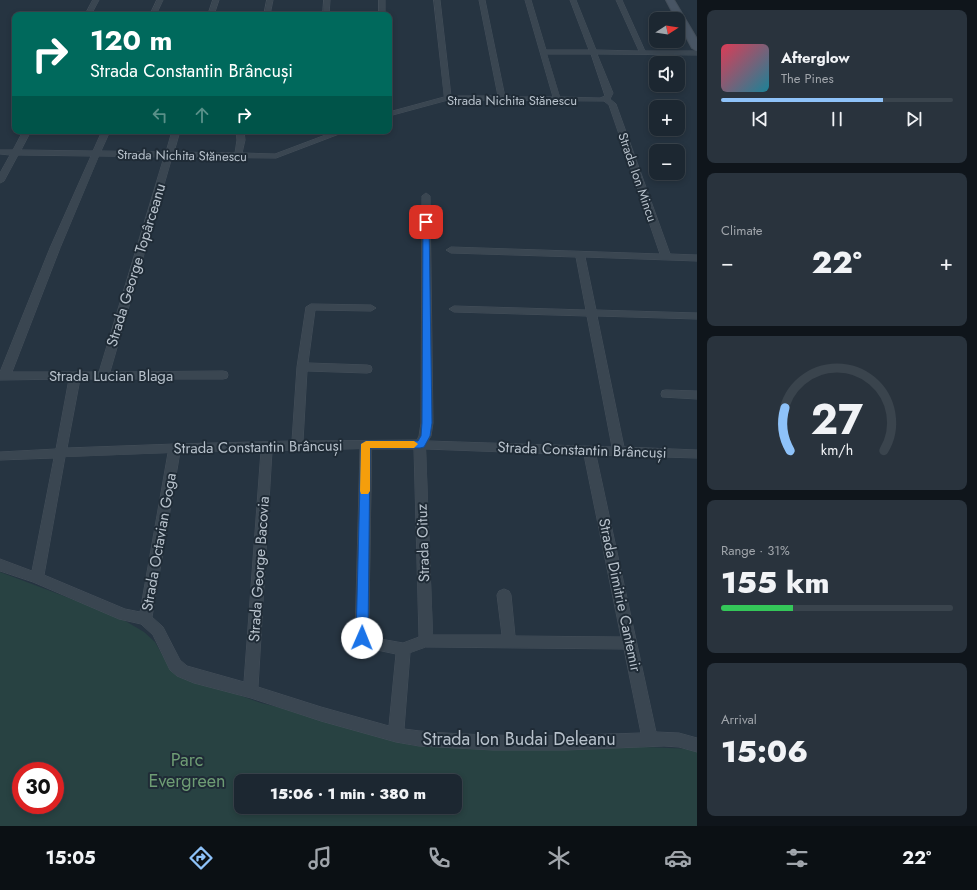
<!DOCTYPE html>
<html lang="en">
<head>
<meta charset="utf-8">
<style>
	body { margin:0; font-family:Jost,sans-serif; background:#29333d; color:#f1f3f6; height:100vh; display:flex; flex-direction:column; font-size:15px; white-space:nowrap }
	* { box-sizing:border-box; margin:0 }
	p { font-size:13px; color:#a0a5ab }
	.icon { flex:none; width:22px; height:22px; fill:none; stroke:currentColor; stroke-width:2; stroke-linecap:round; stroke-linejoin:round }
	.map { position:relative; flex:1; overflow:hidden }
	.panel { display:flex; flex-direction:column; gap:10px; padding:10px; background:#0f151b; width:280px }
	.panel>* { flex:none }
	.guide { position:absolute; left:12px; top:12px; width:380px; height:122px; border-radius:8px; box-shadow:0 2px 6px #0003,0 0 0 1px #3a444d; background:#00695c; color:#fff; overflow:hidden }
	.needle { width:26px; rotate:78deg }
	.buttons { position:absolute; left:649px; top:12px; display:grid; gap:8px }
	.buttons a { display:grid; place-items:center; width:36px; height:36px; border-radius:8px; background:#1c2731; box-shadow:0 2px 6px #0003,0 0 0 1px #3a444d; font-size:20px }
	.speed { position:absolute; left:12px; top:762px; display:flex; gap:8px; font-size:20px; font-weight:700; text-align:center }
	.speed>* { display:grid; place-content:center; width:52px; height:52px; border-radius:50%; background:#1c2731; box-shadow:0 2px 6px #0003,0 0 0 1px #3a444d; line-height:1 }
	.speed .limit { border:6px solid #d22; background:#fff; color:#111 }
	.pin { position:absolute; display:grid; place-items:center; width:34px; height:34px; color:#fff; margin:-17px; border-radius:8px; box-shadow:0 2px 6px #0006 }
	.me { position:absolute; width:44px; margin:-22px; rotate:1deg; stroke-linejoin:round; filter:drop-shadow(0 0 3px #0008) }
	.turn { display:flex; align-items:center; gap:14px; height:84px; padding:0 12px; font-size:18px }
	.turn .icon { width:52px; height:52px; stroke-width:2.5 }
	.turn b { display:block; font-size:28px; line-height:34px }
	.lanes { display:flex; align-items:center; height:38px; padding:0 12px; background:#0003; justify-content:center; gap:20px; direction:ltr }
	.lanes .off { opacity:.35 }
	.big { font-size:30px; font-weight:800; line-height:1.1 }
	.panel .card { flex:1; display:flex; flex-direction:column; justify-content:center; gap:6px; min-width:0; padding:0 14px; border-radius:8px; background:#29333d }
	.panel .dial { align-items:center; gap:0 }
	.dial svg { height:104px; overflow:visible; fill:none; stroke:#3a444d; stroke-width:7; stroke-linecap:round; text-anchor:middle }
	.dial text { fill:#f1f3f6; stroke:none }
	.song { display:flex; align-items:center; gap:12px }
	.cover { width:48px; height:48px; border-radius:6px; background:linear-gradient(135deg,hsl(350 70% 55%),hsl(190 70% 35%)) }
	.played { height:4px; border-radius:2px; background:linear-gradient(90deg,#8ec2f9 70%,#3a444d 70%) }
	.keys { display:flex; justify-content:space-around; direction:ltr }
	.heat { display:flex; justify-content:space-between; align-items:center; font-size:22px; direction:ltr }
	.charge { height:6px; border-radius:3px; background:linear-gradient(90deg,#34c759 31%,#3a444d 0) }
	.trip { position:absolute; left:234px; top:774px; width:228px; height:40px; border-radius:8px; background:#1c2731; box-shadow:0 2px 6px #0003,0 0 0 1px #3a444d; font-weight:800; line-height:40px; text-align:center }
	.dock { display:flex; height:64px; justify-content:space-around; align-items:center; background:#0b1014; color:#a0a5ab }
	.dock .icon { width:28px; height:28px }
	.dock .active { color:#8ec2f9 }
	.dock b { font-size:18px; color:#f1f3f6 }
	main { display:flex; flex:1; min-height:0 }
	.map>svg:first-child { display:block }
</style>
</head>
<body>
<main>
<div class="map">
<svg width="697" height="826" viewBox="0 0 697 826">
	<rect width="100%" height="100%" fill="#263441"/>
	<path fill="#284242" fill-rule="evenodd" d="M0,572L117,616L144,632L155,642L167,663L220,688L261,703L320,717L415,746L645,747L694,749L697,751V826H0ZM21,771H55V805H21ZM241,781H455V807H241Z"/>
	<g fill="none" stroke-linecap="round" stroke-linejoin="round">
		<g stroke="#444f5a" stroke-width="1">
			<g id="street">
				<path d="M93,0H99L91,15H85Z"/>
				<path d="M157,0H163L156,15H150Z"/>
				<path d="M213,0H219L214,15H208Z"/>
				<path d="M267,0H273L270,15H264Z"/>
				<path d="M324,0H330L329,15H323Z"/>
				<rect x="379" y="0" width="6" height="15"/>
				<path d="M434,0H440L451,96H498L479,0H485L505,97H553L525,0H531L546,50H589L570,0H576L596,50L639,51L616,0H622L645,51H697V55L597,54L613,93L610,99L616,104L670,254L697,255V261L585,257L596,310L697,313V319L597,316L624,447L697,450V458L596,455L656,732L679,733L697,738V752L679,747L664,746L566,750H493L419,746L396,742L321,721L251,698L194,683L177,676L170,670L153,635L141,624L119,619L33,582L0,571V559L32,571L54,458L0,460V452L56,449L69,379L0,380V372L50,248L91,156L18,155L4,181L0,183V173L10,155L0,154V150H13L23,131H31L21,150L93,151L102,131H110L101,151L166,152L172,131H180L174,152L235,153L237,140L236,131H244L245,140L242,153L275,154L336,131H347L276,158L172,157L110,372L223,371L227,372L228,375L227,378L223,379H80L67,448L175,444L292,441L297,367L306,307L311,304L371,305L376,308L371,311L315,310L308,363L367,365L371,366L372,369L371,372L367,373L307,371L303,441L417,440L419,436L421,423L422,196L426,193L430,196L433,423L431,436L428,441L612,447L587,316L454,312L449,309L454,306L586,310L576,257L451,253L446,250L451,247L660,254L609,105L604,101L448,100L389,116V112L444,97ZM547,54H591L605,96L600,98L560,97ZM99,156L164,157L99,372H12L60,248ZM360,449L355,638L358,646L396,654L389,726L321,707L258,687L272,451ZM372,449H414L419,637L403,643L369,637ZM426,449L584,455L621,637L515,636L511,595L509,591L504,589L499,591L497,595L502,635H433ZM261,451L244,682L187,666L180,660L163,627L152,617L180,452ZM168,453L140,612L125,609L44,575L65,457ZM426,647L624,649L641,733C582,735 523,737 464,734C444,733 424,732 404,729L410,653Z"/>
				<path d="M666,390L697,391V399L662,397L661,394L662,391Z"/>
			</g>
		</g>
		<g stroke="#444f5a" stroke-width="2">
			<path id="secondary" d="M666,0H674L697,39V51L692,48L678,22V19H676Z"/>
		</g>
		<use href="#street" fill="#3a4651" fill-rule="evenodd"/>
		<use href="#secondary" fill="#485564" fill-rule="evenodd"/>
	</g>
	<path fill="#1a73e8" stroke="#114b97" d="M423,220H428L429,222L432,423L430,436L424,447L420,448H370L368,638L366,641L362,643L358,641L356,638L361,444L366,441H418L421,436L422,423Z"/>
	<path fill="#f59e0b" d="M366,441H414L418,444L414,448H370V491L368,494H361L360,491L361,444Z"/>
	<g text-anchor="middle" stroke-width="4" stroke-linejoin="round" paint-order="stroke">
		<g font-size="13" fill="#b7c1cb" stroke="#1f2b36">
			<text x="512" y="105">Strada Nichita Stănescu</text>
			<text transform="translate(182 155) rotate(1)" y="5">Strada Nichita Stănescu</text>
			<text transform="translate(638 177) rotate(71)" y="5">Strada Ion Mincu</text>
		</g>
		<g font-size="15" fill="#b7c1cb" stroke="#1f2b36">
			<text transform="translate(136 265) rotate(-73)" y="5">Strada George Topârceanu</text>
			<text x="111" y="381">Strada Lucian Blaga</text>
			<text transform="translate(258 447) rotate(-1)" y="5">Strada Constantin Brâncuși</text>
			<text transform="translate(582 450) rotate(2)" y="5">Strada Constantin Brâncuși</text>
			<text transform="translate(159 542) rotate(-80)" y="5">Strada Octavian Goga</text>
			<text transform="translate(423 543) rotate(-92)" y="5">Strada Oituz</text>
			<text transform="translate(259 569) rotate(-86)" y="5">Strada George Bacovia</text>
			<text transform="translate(620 595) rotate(78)" y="5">Strada Dimitrie Cantemir</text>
		</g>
		<g font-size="18" fill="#b7c1cb" stroke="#1f2b36">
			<text x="519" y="745">Strada Ion Budai Deleanu</text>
		</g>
		<g font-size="18" fill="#6e9c74" stroke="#1f2b36">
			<text x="187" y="766">Parc<tspan x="187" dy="21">Evergreen</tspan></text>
		</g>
	</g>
</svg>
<div class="buttons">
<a><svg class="needle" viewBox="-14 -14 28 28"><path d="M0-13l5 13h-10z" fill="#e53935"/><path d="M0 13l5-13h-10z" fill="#a0a5ab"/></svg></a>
<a><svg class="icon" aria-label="sound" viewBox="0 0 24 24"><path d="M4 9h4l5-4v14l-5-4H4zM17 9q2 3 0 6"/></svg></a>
<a>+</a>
<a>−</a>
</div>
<div class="speed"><div class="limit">30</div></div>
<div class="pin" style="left:426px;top:222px;background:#d93025"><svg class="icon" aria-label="arrive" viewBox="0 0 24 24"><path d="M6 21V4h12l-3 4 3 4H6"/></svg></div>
<svg class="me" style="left:362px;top:638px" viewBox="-20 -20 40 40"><circle r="19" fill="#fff"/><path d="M0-13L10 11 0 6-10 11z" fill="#1a73e8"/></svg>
<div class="trip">15:06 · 1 min · 380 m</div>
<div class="guide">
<div class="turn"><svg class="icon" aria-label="right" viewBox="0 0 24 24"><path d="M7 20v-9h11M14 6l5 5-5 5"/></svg><div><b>120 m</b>Strada Constantin Brâncuși</div></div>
<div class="lanes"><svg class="icon off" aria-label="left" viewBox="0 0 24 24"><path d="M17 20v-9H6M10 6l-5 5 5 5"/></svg><svg class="icon off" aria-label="ahead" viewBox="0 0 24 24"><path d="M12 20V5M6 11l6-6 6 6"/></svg><svg class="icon" aria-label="right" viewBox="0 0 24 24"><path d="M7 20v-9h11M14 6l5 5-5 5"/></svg></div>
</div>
</div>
<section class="panel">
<div class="card">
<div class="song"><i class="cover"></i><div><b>Afterglow</b><p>The Pines</p></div></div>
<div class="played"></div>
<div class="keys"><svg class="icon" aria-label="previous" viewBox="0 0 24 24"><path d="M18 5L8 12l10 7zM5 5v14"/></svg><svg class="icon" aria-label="pause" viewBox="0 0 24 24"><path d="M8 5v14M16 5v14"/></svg><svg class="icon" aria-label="next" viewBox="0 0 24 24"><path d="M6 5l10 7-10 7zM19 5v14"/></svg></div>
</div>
<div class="card"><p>Climate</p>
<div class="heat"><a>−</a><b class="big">22°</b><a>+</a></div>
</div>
<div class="card dial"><svg viewBox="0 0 100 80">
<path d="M14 69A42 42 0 1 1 86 69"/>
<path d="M14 69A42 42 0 0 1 10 36" stroke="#8ec2f9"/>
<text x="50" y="56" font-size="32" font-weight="700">27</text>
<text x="50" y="72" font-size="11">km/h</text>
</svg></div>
<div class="card"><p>Range · 31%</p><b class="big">155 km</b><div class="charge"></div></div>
<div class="card"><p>Arrival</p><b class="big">15:06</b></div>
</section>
</main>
<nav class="dock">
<b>15:05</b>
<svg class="icon active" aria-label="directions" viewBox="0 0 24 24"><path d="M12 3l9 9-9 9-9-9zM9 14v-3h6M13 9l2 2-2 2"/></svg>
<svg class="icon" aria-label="music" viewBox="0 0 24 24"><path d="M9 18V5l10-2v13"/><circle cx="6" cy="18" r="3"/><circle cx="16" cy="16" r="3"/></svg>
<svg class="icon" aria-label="phone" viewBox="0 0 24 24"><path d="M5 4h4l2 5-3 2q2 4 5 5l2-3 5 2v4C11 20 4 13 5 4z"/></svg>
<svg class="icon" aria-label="climate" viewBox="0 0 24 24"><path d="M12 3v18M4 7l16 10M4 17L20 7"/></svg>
<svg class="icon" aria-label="car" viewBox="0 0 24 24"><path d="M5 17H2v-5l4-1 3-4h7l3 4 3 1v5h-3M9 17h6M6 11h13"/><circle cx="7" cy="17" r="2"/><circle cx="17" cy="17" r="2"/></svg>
<svg class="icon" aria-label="filters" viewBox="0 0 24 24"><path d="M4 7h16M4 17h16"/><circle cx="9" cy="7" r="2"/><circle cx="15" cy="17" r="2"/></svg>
<b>22°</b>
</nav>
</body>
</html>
